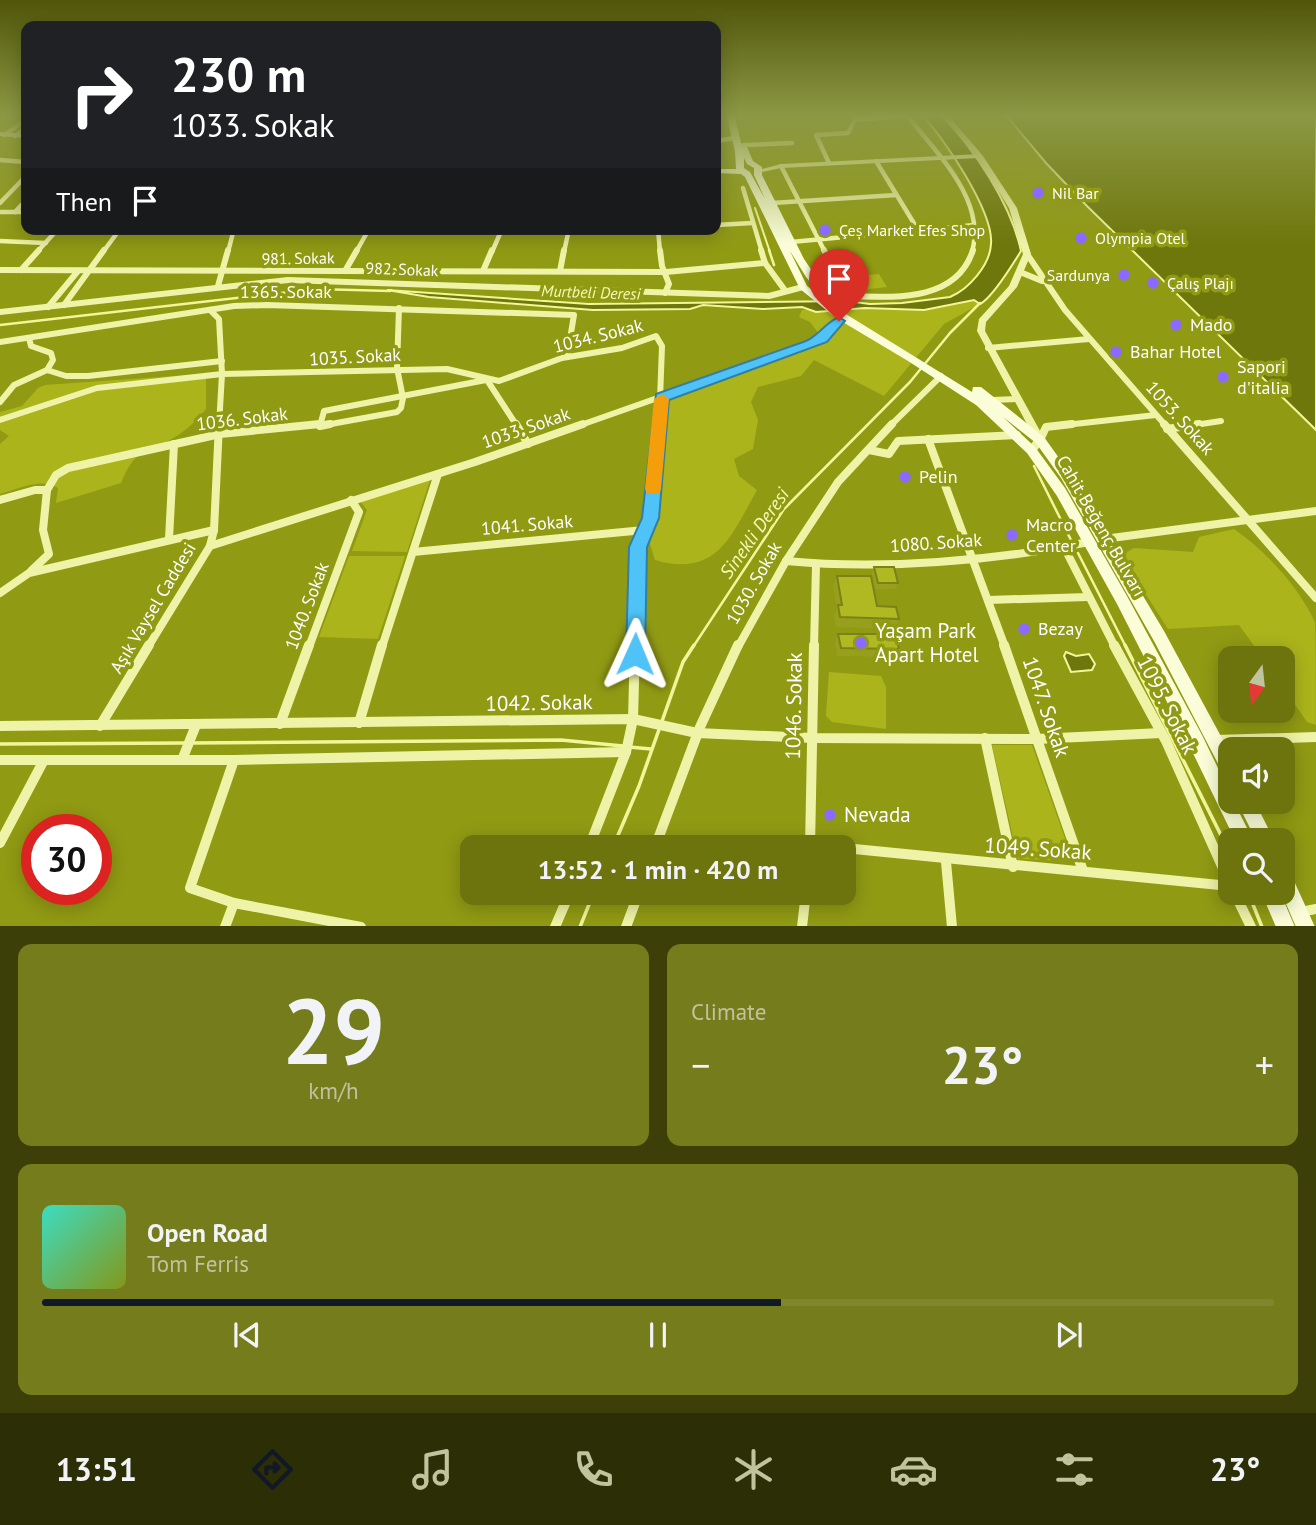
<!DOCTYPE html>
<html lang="en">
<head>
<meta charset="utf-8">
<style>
	body { margin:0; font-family:"PT Sans",sans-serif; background:#757c1c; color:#f1f3f6; height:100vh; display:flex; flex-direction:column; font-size:26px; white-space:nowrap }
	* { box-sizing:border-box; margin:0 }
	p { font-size:23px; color:#bfc39e }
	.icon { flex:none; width:38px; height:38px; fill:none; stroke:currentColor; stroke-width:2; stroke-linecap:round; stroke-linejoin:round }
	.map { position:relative; height:926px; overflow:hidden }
	.sheet { display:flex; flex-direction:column; gap:18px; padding:18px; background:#3c4008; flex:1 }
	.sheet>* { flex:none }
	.hud { position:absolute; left:21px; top:21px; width:700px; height:214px; border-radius:14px; box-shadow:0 4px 18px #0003; background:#202124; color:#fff; overflow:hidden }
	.needle { width:46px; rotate:195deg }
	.controls { position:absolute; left:1218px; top:646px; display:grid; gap:14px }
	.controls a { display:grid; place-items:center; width:77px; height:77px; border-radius:14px; background:#6d740e; box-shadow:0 4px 18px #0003; font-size:35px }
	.speed { position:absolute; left:21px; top:814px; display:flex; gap:14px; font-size:35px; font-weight:700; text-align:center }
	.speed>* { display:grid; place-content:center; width:91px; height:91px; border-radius:50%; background:#6d740e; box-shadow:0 4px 18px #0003; line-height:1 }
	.speed .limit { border:10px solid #d22; background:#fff; color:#111 }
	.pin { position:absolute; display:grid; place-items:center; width:60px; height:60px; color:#fff; margin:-72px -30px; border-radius:50% 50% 50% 0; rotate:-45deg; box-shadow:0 0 7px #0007 }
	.pin .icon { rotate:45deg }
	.me { position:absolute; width:77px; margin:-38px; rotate:1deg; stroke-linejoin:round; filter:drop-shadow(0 0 5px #0008) }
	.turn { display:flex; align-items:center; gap:24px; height:147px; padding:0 35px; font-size:32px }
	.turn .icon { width:91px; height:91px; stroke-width:2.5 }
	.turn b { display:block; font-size:49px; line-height:60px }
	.then { display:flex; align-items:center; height:66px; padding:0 35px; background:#0003; gap:14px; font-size:26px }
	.big { font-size:52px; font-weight:600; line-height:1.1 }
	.sheet .tile { flex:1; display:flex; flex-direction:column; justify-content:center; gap:10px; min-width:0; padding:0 24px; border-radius:14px; background:#757c1c }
	.sheet .dial { align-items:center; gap:0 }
	.dial b { font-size:91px; line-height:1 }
	.song { display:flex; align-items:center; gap:21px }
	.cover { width:84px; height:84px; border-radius:10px; background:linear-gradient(135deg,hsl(170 70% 55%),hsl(70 70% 35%)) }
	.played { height:7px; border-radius:4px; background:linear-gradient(90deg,#111827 60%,#7f862e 60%) }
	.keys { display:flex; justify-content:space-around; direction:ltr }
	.heat { display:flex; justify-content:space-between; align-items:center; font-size:38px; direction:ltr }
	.sheet .tiles { flex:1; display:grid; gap:18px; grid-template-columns:1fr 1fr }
	.tile:last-child { grid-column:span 2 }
	.trip { position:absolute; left:460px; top:835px; width:396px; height:70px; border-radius:14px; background:#6d740e; box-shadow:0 4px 18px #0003; font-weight:600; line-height:70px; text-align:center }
	.menu { display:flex; height:112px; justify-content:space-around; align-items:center; background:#2c2e06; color:#bfc39e }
	.menu .icon { width:49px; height:49px }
	.menu .active { color:#111827 }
	.menu b { font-size:32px; color:#f1f3f6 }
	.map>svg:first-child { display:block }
</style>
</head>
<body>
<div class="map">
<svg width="1316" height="927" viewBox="0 0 1316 927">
	<rect width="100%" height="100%" fill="#919a13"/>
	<g fill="#acb41b">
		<path d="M879,274L887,287L852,291L845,277Z"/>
		<path d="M974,300L980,304L944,324L884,396L814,360L801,376L758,387L751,402L758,420L753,449L734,459L739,476L757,490C731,536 717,578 655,560L649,541L656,520L663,419L666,403L671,399L815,343L819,334L810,322L799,317L802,310L865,308L924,310Z"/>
		<path d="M188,375L206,378V409C195,422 184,433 168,441C140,457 136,448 121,483L56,503L58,488C42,477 17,489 0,494V444L9,436L0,430V412L22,406L38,388L45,385Z"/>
		<path d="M430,480L407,552L352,551L367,510L360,501Z"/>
		<path d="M1234,529C1267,552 1298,586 1315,622C1316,630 1316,709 1316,725L1307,722L1283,687V658H1263L1239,625L1168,629L1124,560L1127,552L1134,548L1193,552L1199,537Z"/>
		<path d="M349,556H405L378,639L319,637Z"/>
		<path d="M829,672L881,676L886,687V729L832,722L826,716Z"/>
		<path d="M992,745H1032L1073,861L1018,859Z"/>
	</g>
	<g fill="#6e770c" stroke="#f2f699" stroke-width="2">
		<path d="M921,114H940C974,148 1011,204 1021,251C1013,264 992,298 980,304L974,300L924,310L865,308L816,312L802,307L763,309L703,305L690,309L593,310L429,297L387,290L589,304L847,301L870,304L902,303L950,297C969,289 990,265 991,244C994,212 943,136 921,114Z"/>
		<path d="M1005,114H1316V430L1087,206L1046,163Z"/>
		<path d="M1066,652L1076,656L1089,654L1095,664L1092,670L1071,672L1064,656Z"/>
	</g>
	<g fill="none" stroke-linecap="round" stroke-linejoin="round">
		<path stroke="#f2f699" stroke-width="2" d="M755,208L770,252"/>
		<g stroke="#f2f699" stroke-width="2.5">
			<path d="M769,250L774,265"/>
			<path d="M0,325L316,289L390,291"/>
			<path d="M1034,466L1071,540"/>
			<path d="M1078,553L1126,647"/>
			<path d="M693,647L784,509L910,382L950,333L980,303"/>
		</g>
		<g stroke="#f2f699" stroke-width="3.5">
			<path d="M1125,645L1230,853"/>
			<path d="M192,743L561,740L623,746"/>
			<path d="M0,744L186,743"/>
			<path d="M629,747L651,749"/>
			<path d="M613,847L639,786L683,662L694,645"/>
			<path d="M1248,892L1262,927"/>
			<path d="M580,927L594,892"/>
		</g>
		<g stroke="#eff3a7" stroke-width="4.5">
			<path d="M906,114C935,152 987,199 972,252"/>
			<path d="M944,114L980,156"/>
			<path d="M4,135L26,120"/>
			<path d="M15,136L26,128"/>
			<path d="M716,141L734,138"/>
			<path d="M743,145L792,143"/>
			<path d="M0,160L26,162"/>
			<path d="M876,161L918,230"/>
			<path d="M829,163L816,135L848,133L855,120L907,116"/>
			<path d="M781,166L825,252"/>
			<path d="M743,188L762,252"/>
			<path d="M0,203L26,176"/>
			<path d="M772,203L896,195"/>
			<path d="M0,212H26"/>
			<path d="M15,212L26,200"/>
			<path d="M716,225L752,223"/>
			<path d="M551,229H611"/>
			<path d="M658,229L660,252"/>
			<path d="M0,241L46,243"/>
			<path d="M791,242L974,225"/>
			<path d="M37,252L58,229"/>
			<path d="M103,252L120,229"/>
			<path d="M228,252L234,229"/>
			<path d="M356,252L369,229"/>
			<path d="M492,252L502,229"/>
			<path d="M564,252L569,229"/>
		</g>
		<g stroke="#eff3a7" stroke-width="6">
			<path d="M660,250L662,266L669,284L665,293"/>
			<path d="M761,250L765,263L784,289"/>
			<path d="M824,250L847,296C890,297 956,304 973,250"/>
			<path d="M1027,254L1065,310L1166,426"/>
			<path d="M0,270L666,272L765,263"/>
			<path d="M21,270L39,250"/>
			<path d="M345,271L357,250"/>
			<path d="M483,271L492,250"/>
			<path d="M560,271L564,250"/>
			<path d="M1020,272L1042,281"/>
			<path d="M218,286L228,250"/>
			<path d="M64,305L104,250"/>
			<path d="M48,307L78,271"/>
			<path d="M210,310L219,319L222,374L219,426"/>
			<path d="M0,312L288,280L769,296L803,287"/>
			<path d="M29,338L31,346L51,353L53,360L47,370"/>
			<path d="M0,342L234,306L267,305L574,315L567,357"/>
			<path d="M988,348L1089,339"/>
			<path d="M487,380L517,426"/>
			<path d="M992,400L1017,399"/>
			<path d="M0,402L14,385L47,370L66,376H88L222,361"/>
			<path d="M0,420L97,388L222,374L447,369L499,381L562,358L622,348L656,336L662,346L659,426"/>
			<path d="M320,426L397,412L401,408L403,398L397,368L399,308"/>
			<path d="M320,426L324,411L486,380"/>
			<path d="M578,426L811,344L827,335L842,318"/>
			<path d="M890,426L941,376"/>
			<path d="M1056,426L1156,415"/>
			<path d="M1188,426L1221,421"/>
		</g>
		<g stroke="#eff3a7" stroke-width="8">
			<path d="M516,424L528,444"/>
			<path d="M1164,424L1316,598"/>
			<path d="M320,426L330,424"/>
			<path d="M1167,429L1199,424"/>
			<path d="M928,439L1005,647"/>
			<path d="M1040,440L1046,427L1072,424"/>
			<path d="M869,450L889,454L898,441L1017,435"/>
			<path d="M47,490L56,475L68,468L220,434L320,424"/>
			<path d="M0,500L35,490H47"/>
			<path d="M169,539L174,444"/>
			<path d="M1104,539L1316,511"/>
			<path d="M210,546L475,462L583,424"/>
			<path d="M1064,547L1115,647"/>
			<path d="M413,552L644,530"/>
			<path d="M786,561C882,570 994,561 1089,542"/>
			<path d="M31,571L49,554L43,530L47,490"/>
			<path d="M0,593L29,573L214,530"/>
			<path d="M988,600L1088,597"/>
			<path d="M148,647L210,546L214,530L219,424"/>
			<path d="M309,647L359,512L351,500"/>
			<path d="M382,647L438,474"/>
			<path d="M635,647L638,547L650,518L659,424"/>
			<path d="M738,647L786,561L838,482L892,424"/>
			<path d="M814,647L816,565"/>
		</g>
		<g stroke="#eff3a7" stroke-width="10">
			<path d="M1004,645L1083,871"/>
			<path d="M1114,645L1166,741L1230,884"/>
			<path d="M359,723L382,645"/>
			<path d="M280,724L309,645"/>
			<path d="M0,726L633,719L697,733L812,738L1037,739L1161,733"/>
			<path d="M100,726L149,645"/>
			<path d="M985,738L1013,867"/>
			<path d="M1216,740L1316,737"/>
			<path d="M0,760H234L626,752"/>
			<path d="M182,760L196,725"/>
			<path d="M234,760L190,888L234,903L361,927"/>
			<path d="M0,843L44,760"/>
			<path d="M810,844L832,847"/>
			<path d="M589,847L626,752L633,719L635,645"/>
			<path d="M655,847L700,727L738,645"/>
			<path d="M810,847L814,645"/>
			<path d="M844,848L1230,886"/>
			<path d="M946,862L952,927"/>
			<path d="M1234,892L1251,927"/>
			<path d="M1301,912L1316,909"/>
			<path d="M225,927L234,903"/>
			<path d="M555,927L570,892"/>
			<path d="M626,927L639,892"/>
			<path d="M802,927L806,892"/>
		</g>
		<path fill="#eff3a7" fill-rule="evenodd" d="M980,154L983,156L1017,208L1031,254L1017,287L986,322L985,331L1045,440L1035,453L1031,454L1026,450L1035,439L977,331L979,319L1009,286L1023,254L1009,208L978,158L781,168L757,173L754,171L781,164Z"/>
		<g fill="#fafdd7" fill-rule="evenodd">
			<path d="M726,114H734L742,147H747L753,161L762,167V175L804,259L823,287L835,300L834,302L828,303L972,392L973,387H981L1044,437L1069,472L1164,631L1230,753V777L1224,775L1154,641L1061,478L1036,443L1003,417L1035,447L1065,488L1127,596L1202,735L1230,793V802H1234L1253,840H1235L1190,747L1117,604L1057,496L1027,453L976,405L908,361L836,318L800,289L745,177L741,174L716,173V169H736L735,151ZM744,158L747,164L754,168V175L765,199L750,172L744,168ZM790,251L806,277L825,300L807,286Z"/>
			<path d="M0,132L26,134V138L0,136Z"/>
			<path d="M1237,802H1255L1274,840H1256Z"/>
			<path d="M1283,867L1289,870L1315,927H1296L1281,892H1283Z"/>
			<path d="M1261,892H1280L1295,927H1276Z"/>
		</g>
	</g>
	<g fill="#979f1c">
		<path d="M874,567L898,583L895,589H875L872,573Z"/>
		<path d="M837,576L877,606L899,619L894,629L836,627L834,615L837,609L833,586Z"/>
		<path d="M838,634L899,649L894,657L837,656L835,642Z"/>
	</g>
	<g fill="#b0b921" stroke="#7b8217" stroke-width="2">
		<path d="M874,567H894L898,583H878Z"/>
		<path d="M837,576H871L877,606L896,607L899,619L840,617L838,605H842Z"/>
		<path d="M838,634H895L899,649L841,648Z"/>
	</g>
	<linearGradient id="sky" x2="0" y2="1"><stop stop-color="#50550a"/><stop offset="0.47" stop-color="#8c9844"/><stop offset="1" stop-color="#8c9844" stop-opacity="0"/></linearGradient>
	<rect width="1316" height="244" fill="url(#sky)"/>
	<path fill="#4fc3f7" stroke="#337fa1" stroke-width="2" d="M839,317L845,321L827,342L669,400L659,518L647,547L645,654L642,660L635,663L628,660L626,654L629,547L642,518L656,394L806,341C819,335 826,322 839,317Z"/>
	<path fill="#f59e0b" d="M662,394L669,399L661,489L659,494H647L645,489L654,399Z"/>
	<g fill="#8a6aff" stroke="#919a13" stroke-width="2.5">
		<circle cx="1038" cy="193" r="7"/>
		<circle cx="825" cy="230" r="7"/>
		<circle cx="1081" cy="238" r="7"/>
		<circle cx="1124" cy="275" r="7"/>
		<circle cx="1153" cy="283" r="7"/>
		<circle cx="1176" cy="325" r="7"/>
		<circle cx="1116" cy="352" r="7"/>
		<circle cx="1223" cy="377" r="7"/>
		<circle cx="905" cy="477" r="7"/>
		<circle cx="1012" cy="535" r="7"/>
		<circle cx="1024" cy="629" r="7"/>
		<circle cx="861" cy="643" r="7"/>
		<circle cx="830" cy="815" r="7"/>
	</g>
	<g text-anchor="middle" stroke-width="7" stroke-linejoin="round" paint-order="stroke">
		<g font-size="16" fill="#fff" stroke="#919a13" text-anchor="start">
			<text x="1052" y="199">Nil Bar</text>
			<text x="839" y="236">Çeș Market Efes Shop</text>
			<text x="1095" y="244">Olympia Otel</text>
			<text x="1110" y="281" text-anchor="end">Sardunya</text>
			<text x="1167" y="289">Çalış Plajı</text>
		</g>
		<g font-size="16" fill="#fff" stroke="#919a13">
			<text transform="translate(298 258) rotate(-1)" y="6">981. Sokak</text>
			<text transform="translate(402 269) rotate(2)" y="6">982. Sokak</text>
		</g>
		<g font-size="16" font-style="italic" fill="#f6fab4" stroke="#919a13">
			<text transform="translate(591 292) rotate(2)" y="6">Murtbeli Deresi</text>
		</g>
		<g font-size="18" fill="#fff" stroke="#919a13">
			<text x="286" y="298">1365. Sokak</text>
			<text transform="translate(598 336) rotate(-14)" y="6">1034. Sokak</text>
			<text transform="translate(355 357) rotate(-3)" y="6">1035. Sokak</text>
			<text transform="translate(1180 418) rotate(48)" y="6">1053. Sokak</text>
			<text transform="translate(242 419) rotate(-7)" y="6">1036. Sokak</text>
			<text transform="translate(526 428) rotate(-19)" y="6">1033. Sokak</text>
			<text transform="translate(527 525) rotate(-5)" y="6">1041. Sokak</text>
			<text transform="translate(1101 526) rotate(60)" y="6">Cahit Beğenç Bulvarı</text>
			<text transform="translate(936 543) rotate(-4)" y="6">1080. Sokak</text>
			<text transform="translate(754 583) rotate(-60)" y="6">1030. Sokak</text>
			<text transform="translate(307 606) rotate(-69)" y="6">1040. Sokak</text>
			<text transform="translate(153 608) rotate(-59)" y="6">Aşık Vaysel Caddesi</text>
		</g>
		<g font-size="18" fill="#fff" stroke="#919a13" text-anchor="start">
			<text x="1190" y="331">Mado</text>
			<text x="1130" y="358">Bahar Hotel</text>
			<text x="1237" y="373">Sapori<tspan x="1237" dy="21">d'italia</tspan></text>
			<text x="919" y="483">Pelin</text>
			<text x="1026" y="531">Macro<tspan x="1026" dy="21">Center</tspan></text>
			<text x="1038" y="635">Bezay</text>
		</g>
		<g font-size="19" font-style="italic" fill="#f6fab4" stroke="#919a13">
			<text transform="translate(754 533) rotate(-55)" y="7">Sinekli Deresi</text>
		</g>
		<g font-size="21" fill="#fff" stroke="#919a13" text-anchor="start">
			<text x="875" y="638">Yaşam Park<tspan x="875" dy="24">Apart Hotel</tspan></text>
			<text x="844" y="822">Nevada</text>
		</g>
		<g font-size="21" fill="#fff" stroke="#919a13">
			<text transform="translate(539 703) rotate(-1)" y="7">1042. Sokak</text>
			<text transform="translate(1167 705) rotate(63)" y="7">1095. Sokak</text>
			<text transform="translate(794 706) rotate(-89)" y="7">1046. Sokak</text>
			<text transform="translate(1046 707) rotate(71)" y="7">1047. Sokak</text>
			<text transform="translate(1038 849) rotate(4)" y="7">1049. Sokak</text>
		</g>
	</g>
</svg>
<div class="controls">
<a><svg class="needle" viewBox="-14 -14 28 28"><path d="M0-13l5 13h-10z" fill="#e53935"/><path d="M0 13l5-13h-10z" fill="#bfc39e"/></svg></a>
<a><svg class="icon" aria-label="sound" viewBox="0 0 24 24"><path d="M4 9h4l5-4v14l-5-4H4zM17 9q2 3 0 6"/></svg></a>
<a><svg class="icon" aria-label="search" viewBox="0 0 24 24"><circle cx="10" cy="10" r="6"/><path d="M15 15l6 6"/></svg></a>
</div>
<div class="speed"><div class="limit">30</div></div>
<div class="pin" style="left:839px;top:321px;background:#d93025"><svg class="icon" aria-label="arrive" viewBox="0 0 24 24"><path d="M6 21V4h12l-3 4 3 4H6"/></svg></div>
<svg class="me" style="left:635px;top:654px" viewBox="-20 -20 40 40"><path d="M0-17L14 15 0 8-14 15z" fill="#4fc3f7" stroke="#fff" stroke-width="4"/></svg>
<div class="trip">13:52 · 1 min · 420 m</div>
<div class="hud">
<div class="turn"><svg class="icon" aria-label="right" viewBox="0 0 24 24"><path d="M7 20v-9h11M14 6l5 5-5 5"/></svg><div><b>230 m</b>1033. Sokak</div></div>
<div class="then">Then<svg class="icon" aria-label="arrive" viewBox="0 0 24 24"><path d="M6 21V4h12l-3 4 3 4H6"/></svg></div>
</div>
</div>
<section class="sheet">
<div class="tiles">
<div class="tile dial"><b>29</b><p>km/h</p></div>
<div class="tile"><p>Climate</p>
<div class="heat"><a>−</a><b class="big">23°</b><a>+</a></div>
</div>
<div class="tile">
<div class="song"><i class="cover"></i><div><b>Open Road</b><p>Tom Ferris</p></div></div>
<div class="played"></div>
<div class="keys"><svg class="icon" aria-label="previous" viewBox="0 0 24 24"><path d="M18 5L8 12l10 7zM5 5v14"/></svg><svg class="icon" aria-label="pause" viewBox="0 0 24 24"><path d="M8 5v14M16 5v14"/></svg><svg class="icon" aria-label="next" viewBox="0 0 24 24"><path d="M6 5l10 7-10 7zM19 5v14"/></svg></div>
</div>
</div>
</section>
<nav class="menu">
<b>13:51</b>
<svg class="icon active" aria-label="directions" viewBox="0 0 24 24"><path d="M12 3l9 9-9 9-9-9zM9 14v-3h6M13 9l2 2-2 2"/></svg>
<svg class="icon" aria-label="music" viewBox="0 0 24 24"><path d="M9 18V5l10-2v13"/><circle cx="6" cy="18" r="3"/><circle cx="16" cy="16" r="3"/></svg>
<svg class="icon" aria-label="phone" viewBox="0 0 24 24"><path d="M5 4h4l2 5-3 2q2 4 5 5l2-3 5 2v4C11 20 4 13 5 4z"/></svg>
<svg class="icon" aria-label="climate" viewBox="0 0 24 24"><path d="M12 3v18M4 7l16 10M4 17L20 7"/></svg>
<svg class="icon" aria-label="car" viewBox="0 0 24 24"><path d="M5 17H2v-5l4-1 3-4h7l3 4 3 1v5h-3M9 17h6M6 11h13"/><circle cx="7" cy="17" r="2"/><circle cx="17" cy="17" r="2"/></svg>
<svg class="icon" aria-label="filters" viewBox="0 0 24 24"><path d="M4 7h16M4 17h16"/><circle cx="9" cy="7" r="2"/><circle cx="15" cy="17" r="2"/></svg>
<b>23°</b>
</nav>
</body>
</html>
